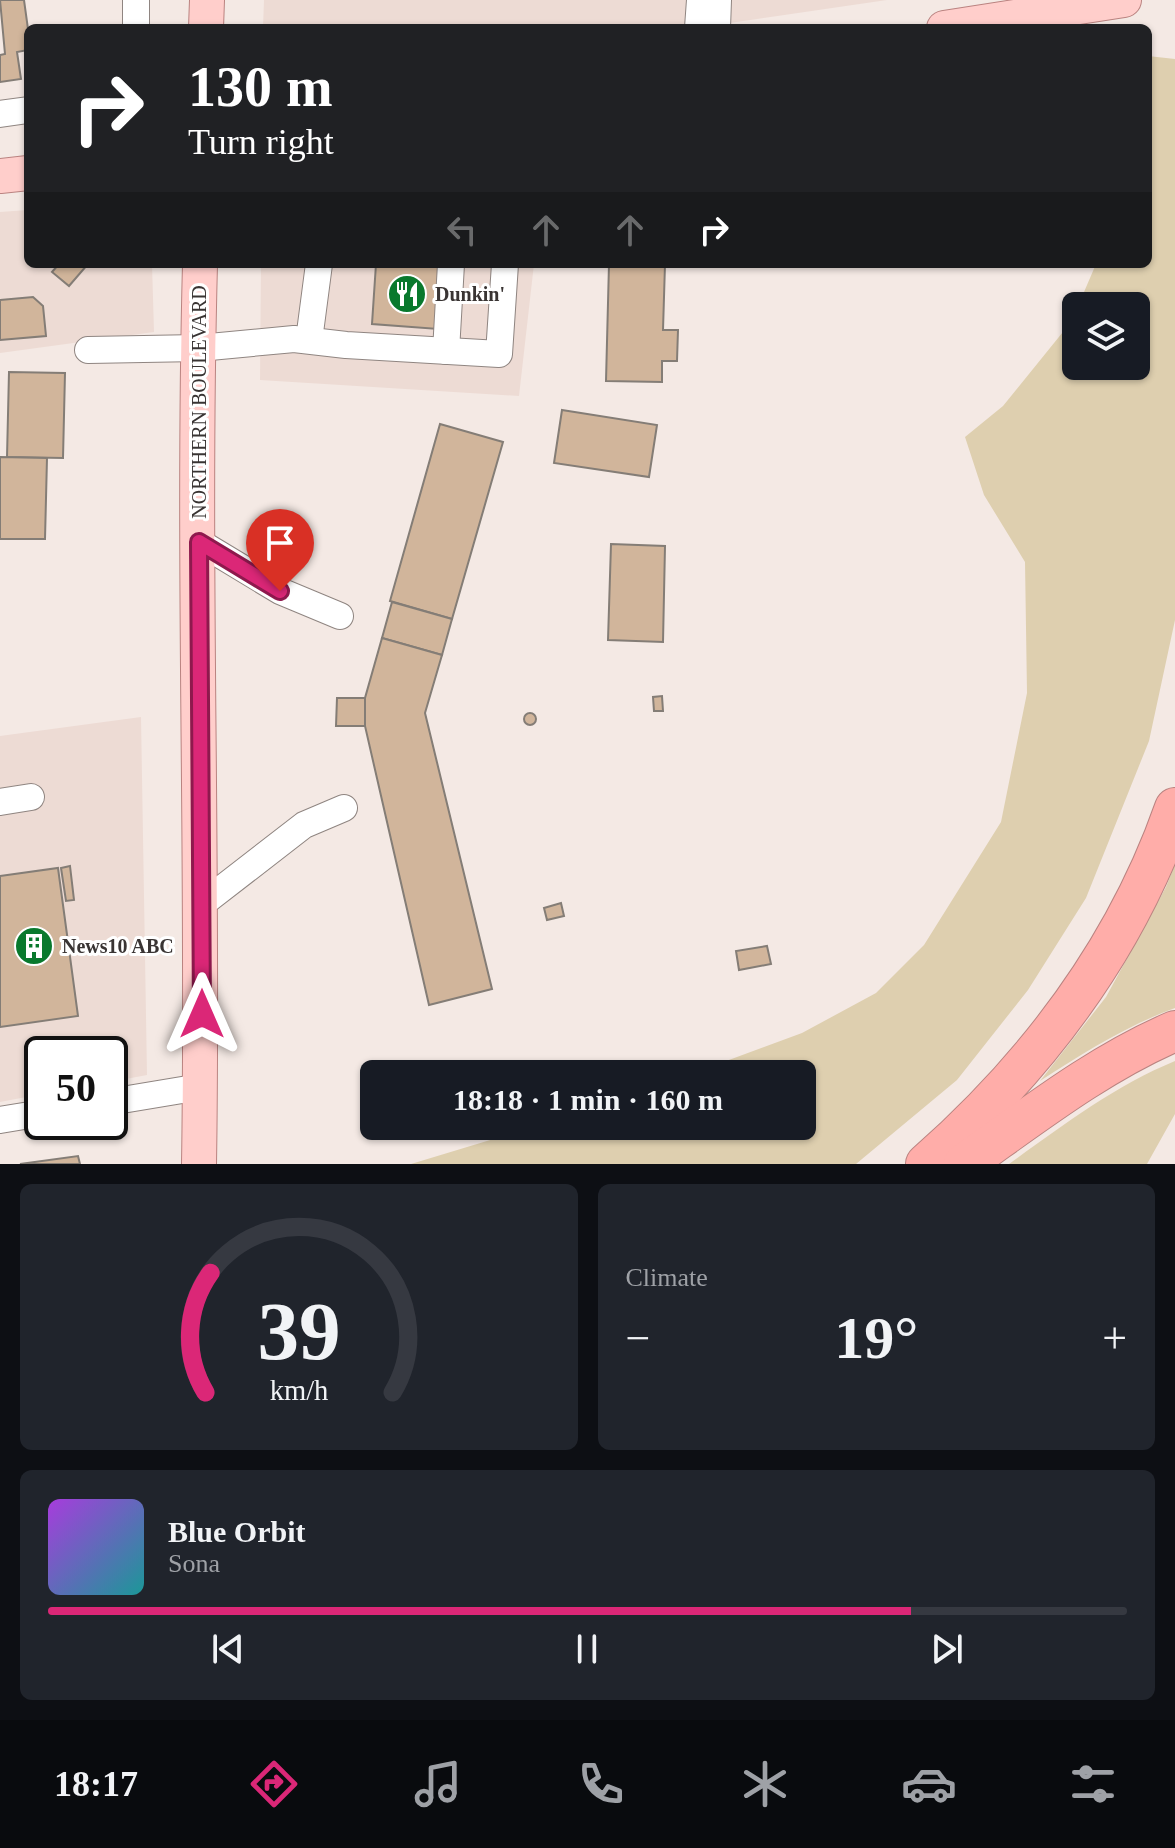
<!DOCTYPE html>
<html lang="en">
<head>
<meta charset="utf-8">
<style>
	body { margin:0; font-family:"Times New Roman",serif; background:#20242c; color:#f1f3f6; height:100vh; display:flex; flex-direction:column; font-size:30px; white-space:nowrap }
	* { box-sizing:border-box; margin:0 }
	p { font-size:26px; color:#9ea1a6 }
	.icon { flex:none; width:44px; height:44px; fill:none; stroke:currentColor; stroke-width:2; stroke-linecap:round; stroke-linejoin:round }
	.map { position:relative; height:1164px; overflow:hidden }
	.panel { display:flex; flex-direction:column; gap:20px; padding:20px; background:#0d0f14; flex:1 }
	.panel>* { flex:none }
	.banner { position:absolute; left:24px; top:24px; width:1128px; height:244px; border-radius:12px; box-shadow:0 2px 6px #0004; background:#202124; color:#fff; overflow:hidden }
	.controls { position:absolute; left:1062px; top:292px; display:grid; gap:16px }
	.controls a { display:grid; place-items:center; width:88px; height:88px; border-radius:12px; background:#171b24; box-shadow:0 2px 6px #0004; font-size:40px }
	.speed { position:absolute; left:24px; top:1036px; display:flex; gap:16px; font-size:40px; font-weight:700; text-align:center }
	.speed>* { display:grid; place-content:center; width:104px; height:104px; border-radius:50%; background:#171b24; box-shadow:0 2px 6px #0004; line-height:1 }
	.speed .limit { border:4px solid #111; border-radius:12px; background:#fff; color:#111 }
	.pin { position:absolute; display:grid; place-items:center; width:68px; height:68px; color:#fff; margin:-82px -34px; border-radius:50% 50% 50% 0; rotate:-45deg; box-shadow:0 0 8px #0007 }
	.pin .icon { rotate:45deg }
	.me { position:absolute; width:88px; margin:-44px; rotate:0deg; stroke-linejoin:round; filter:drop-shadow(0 0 6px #0008) }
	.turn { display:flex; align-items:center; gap:28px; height:168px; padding:0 32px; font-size:36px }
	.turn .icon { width:104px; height:104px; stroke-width:2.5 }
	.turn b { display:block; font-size:56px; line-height:68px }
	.lanes { display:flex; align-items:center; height:76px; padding:0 32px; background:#0003; justify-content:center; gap:40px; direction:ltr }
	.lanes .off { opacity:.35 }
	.big { font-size:60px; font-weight:700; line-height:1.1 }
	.panel .widget { flex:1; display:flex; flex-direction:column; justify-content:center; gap:12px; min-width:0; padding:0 28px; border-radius:12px; background:#20242c }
	.panel .dial { align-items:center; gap:0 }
	.dial svg { height:208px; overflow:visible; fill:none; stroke:#363941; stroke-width:7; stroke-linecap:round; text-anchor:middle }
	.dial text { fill:#f1f3f6; stroke:none }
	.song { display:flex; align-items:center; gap:24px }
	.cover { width:96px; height:96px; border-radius:12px; background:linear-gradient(135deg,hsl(280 70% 55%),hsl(180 70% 35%)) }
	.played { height:8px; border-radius:4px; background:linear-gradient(90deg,#db2777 80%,#363941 80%) }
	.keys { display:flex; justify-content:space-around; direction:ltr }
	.heat { display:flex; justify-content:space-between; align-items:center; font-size:44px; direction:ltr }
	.panel .tiles { flex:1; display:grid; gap:20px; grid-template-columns:1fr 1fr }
	.widget:last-child { grid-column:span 2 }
	.trip { position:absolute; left:360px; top:1060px; width:456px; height:80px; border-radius:12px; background:#171b24; box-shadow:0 2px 6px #0004; font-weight:700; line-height:80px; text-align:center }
	.dock { display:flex; height:128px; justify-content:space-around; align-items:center; background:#090b0e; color:#9ea1a6 }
	.dock .icon { width:56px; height:56px }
	.dock .on { color:#db2777 }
	.dock b { font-size:36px; color:#f1f3f6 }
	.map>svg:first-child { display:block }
</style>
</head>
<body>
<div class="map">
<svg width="1175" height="1164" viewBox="0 0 1175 1164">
	<rect width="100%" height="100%" fill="#f4e9e4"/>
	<g fill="#eddbd4">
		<path d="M264,0H887L695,28H263Z"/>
		<path d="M28,210V264H152L154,332L0,353V212Z"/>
		<path d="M261,264H534L519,396L260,380Z"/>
		<path d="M141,717L147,1075L110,1082V1054H42V1094L0,1102V736Z"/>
	</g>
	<g fill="#decfaf">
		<path d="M1148,56L1175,59V620L1149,741L1086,898L1028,990L957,1080L856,1164H411L536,1126H802V1074H691L802,1033L876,993L924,945L1001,822L1027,693L1025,562L984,495L965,437L1003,406L1071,322L1076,310V366H1136V306H1078L1096,264H1148Z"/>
		<path d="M1175,864V1008C1126,1026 1083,1053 1040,1081L1106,997L1166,887Z"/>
		<path d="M1175,1061V1114L1147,1164H1009C1062,1126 1114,1086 1175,1061Z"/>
	</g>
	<g fill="#d1b59b" stroke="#847d76" stroke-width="2">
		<path d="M0,0H24L28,29V50L17,52L21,79L0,82V55L5,54Z"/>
		<path d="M59,264H88L69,286L52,272Z"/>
		<path d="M376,264H442L438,329L372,324Z"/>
		<path d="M609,264H665L663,330H678L677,361H662V382L606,381Z"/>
		<path d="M33,297L43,306L46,336L0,340V300Z"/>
		<path d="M9,372L65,373L63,458L7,457Z"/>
		<path d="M562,410L657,425L649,477L554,463Z"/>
		<path d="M440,424L503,442L452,619L390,601Z"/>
		<path d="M0,457L47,458L45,539H0Z"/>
		<path d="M611,544L665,546L663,642L608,640Z"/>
		<path d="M392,602L452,619L442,655L382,638Z"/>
		<path d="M382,638L442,655L425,713L492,989L429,1005L365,726V698Z"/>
		<path d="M662,696L663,711H654L653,697Z"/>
		<path d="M337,698H365V726H336Z"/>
		<circle cx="530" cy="719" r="6"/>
		<path d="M70,866L74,900L66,901L61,868Z"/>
		<path d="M58,868L78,1016L0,1027V876Z"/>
		<path d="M561,903L564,916L547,920L544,908Z"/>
		<path d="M767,946L771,964L739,970L736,951Z"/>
		<path d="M78,1156L80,1164H20Z"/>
	</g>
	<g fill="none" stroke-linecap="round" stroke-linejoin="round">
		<g stroke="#8f8581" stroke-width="28">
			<g id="minor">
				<path d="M136,28V0"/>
				<path d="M698,28L700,0"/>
				<path d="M717,28L718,0"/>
				<path d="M0,114L28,110"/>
				<path d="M309,340L319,264"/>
				<path d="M88,350L199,348L294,339L346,345L499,354L505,264"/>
				<path d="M446,351L451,264"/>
				<path d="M199,542L280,591L340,616"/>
				<path d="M0,802L31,797"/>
				<path d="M202,904L304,825L344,808"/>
				<path d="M110,1102L200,1087"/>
				<path d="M0,1120L42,1113"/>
			</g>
		</g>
		<g stroke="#ba8380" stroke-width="36">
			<g id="major">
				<path d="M206,28L207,0"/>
				<path d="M944,28L1124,0"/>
				<path d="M0,176L28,173"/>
				<path d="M199,1164C204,864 192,564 200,264"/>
			</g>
		</g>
		<g stroke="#ba8380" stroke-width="42">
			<g id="highway">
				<path d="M926,1164C1036,1067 1126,948 1175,808"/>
				<path d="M964,1164C1032,1116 1098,1064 1175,1031"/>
			</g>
		</g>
		<use href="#minor" stroke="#fff" stroke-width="26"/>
		<use href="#major" stroke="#ffcecb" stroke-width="34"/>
		<use href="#highway" stroke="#ffada9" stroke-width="40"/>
	</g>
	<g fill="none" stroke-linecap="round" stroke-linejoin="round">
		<g stroke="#8e194d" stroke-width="20">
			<path id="route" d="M202,1014L199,542L280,591"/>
		</g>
		<use href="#route" stroke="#db2777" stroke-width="14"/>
	</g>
	<defs>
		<g id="restaurant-disc" transform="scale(2)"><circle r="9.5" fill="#09792d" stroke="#fff"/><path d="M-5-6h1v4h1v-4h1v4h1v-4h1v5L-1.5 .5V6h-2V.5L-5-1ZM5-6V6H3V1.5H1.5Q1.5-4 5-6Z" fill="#fff"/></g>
		<g id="building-disc" transform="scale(2)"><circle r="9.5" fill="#09792d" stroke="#fff"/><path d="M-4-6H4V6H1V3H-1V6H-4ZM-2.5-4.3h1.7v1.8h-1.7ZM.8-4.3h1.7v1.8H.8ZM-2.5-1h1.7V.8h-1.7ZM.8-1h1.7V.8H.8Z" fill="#fff"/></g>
	</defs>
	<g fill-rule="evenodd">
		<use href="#restaurant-disc" x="407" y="294"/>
		<use href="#building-disc" x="34" y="946"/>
	</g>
	<g text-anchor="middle" stroke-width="6" stroke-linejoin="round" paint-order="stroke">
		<g font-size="20" font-weight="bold" fill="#393433" stroke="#fff" text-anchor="start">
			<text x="435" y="301">Dunkin'</text>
			<text x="62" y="953">News10 ABC</text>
		</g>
		<g font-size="20" fill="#393433" stroke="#fff">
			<text transform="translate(199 402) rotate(-90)" y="7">NORTHERN BOULEVARD</text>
		</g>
	</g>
</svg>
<div class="controls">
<a><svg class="icon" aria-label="layers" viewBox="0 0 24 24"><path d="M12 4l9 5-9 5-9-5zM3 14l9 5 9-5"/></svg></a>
</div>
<div class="speed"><div class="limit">50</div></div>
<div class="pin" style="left:280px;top:591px;background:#d93025"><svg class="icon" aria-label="arrive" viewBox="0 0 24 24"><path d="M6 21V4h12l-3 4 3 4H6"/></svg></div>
<svg class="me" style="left:202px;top:1014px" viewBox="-20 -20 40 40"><path d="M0-17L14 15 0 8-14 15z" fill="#db2777" stroke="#fff" stroke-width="4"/></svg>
<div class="trip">18:18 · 1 min · 160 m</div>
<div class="banner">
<div class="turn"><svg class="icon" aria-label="right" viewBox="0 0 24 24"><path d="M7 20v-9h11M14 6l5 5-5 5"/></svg><div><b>130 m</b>Turn right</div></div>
<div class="lanes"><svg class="icon off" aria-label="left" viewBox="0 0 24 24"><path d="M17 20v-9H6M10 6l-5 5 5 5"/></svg><svg class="icon off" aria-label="ahead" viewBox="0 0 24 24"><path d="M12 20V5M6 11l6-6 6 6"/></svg><svg class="icon off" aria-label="ahead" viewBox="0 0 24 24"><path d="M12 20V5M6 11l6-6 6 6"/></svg><svg class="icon" aria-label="right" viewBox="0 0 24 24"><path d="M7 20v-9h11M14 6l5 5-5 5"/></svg></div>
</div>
</div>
<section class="panel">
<div class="tiles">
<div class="widget dial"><svg viewBox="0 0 100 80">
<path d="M14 69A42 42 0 1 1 86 69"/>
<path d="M14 69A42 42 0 0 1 16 23" stroke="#db2777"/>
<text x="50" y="56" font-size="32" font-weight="700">39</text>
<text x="50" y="72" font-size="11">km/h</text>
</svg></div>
<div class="widget"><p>Climate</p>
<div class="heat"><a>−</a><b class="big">19°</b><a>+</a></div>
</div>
<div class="widget">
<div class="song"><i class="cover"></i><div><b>Blue Orbit</b><p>Sona</p></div></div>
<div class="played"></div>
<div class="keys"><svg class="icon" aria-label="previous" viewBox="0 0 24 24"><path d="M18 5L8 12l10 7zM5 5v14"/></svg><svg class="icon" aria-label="pause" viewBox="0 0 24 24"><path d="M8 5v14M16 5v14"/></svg><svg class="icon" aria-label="next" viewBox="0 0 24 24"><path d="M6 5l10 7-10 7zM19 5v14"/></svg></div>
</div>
</div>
</section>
<nav class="dock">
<b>18:17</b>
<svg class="icon on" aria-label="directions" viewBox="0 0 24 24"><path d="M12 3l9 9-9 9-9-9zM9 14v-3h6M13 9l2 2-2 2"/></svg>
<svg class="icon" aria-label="music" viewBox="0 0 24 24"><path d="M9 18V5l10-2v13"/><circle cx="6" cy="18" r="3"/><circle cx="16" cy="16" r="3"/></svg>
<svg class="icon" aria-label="phone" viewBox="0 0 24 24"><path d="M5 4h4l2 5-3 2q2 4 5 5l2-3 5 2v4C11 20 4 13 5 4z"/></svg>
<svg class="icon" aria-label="climate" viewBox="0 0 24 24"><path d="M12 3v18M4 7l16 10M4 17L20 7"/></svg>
<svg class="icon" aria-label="car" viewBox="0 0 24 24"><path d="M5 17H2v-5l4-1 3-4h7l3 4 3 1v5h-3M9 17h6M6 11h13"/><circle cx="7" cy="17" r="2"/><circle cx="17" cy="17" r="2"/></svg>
<svg class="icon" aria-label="filters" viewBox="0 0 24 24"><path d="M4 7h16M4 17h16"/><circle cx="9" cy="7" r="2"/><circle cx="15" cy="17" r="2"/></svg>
</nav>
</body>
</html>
